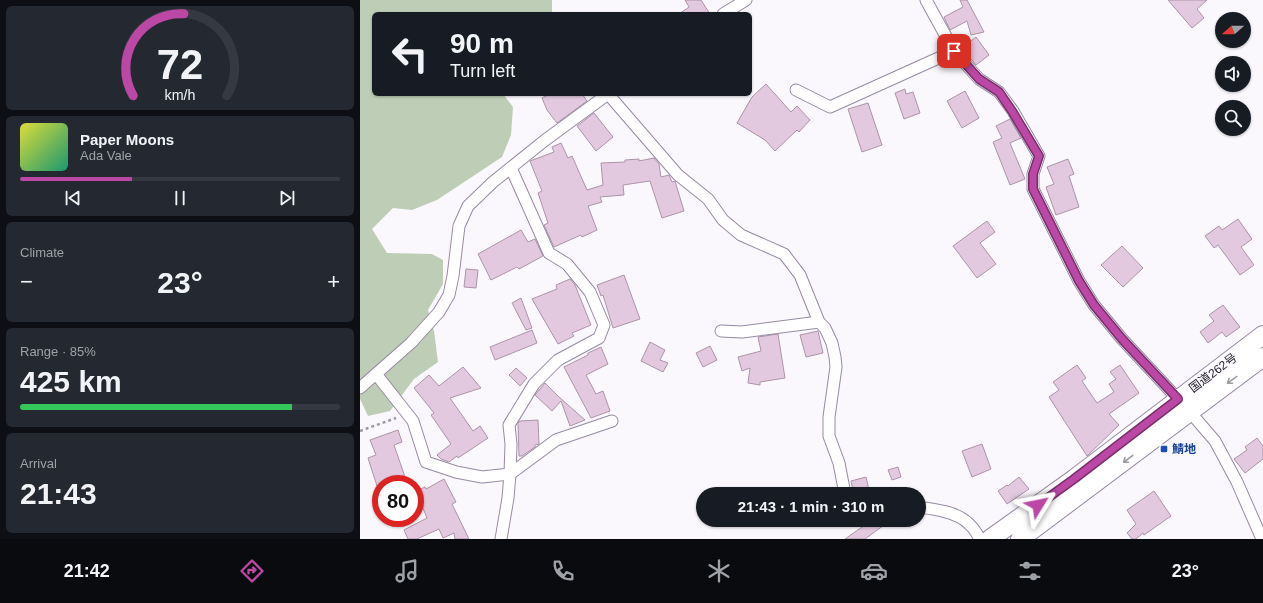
<!DOCTYPE html>
<html lang="en">
<head>
<meta charset="utf-8">
<style>
	body { margin:0; font-family:Helvetica,"Noto Sans JP",sans-serif; background:#242831; color:#f1f3f6; height:100vh; display:flex; flex-direction:column; font-size:15px; white-space:nowrap }
	* { box-sizing:border-box; margin:0 }
	p { font-size:13px; color:#9ea1a6 }
	.icon { flex:none; width:22px; height:22px; fill:none; stroke:currentColor; stroke-width:2; stroke-linecap:round; stroke-linejoin:round }
	.map { position:relative; flex:1; overflow:hidden }
	.drawer { display:flex; flex-direction:column; gap:6px; padding:6px; background:#0d0f14; width:360px }
	.drawer>* { flex:none }
	.guide { position:absolute; left:12px; top:12px; width:380px; height:84px; border-radius:6px; box-shadow:0 1px 3px #0004; background:#171b24; color:#f1f3f6; overflow:hidden }
	.needle { width:26px; rotate:250deg }
	.buttons { position:absolute; left:855px; top:12px; display:grid; gap:8px }
	.buttons a { display:grid; place-items:center; width:36px; height:36px; border-radius:50%; background:#171b24; box-shadow:0 1px 3px #0004; font-size:20px }
	.speed { position:absolute; left:12px; top:475px; display:flex; gap:8px; font-size:20px; font-weight:700; text-align:center }
	.speed>* { display:grid; place-content:center; width:52px; height:52px; border-radius:50%; background:#171b24; box-shadow:0 1px 3px #0004; line-height:1 }
	.speed .limit { border:6px solid #d22; background:#fff; color:#111 }
	.pin { position:absolute; display:grid; place-items:center; width:34px; height:34px; color:#fff; margin:-17px; border-radius:8px; box-shadow:0 2px 6px #0006 }
	.me { position:absolute; width:44px; margin:-22px; rotate:55deg; stroke-linejoin:round; filter:drop-shadow(0 0 3px #0008) }
	.turn { display:flex; align-items:center; gap:14px; height:84px; padding:0 12px; font-size:18px }
	.turn .icon { width:52px; height:52px; stroke-width:2.5 }
	.turn b { display:block; font-size:28px; line-height:34px }
	.big { font-size:30px; font-weight:600; line-height:1.1 }
	.drawer .widget { flex:1; display:flex; flex-direction:column; justify-content:center; gap:6px; min-width:0; padding:0 14px; border-radius:6px; background:#242831 }
	.drawer .dial { align-items:center; gap:0 }
	.dial svg { height:104px; overflow:visible; fill:none; stroke:#363941; stroke-width:7; stroke-linecap:round; text-anchor:middle }
	.dial text { fill:#f1f3f6; stroke:none }
	.song { display:flex; align-items:center; gap:12px }
	.cover { width:48px; height:48px; border-radius:6px; background:linear-gradient(135deg,hsl(60 70% 55%),hsl(160 70% 35%)) }
	.played { height:4px; border-radius:2px; background:linear-gradient(90deg,#ba48a4 35%,#363941 35%) }
	.keys { display:flex; justify-content:space-around; direction:ltr }
	.heat { display:flex; justify-content:space-between; align-items:center; font-size:22px; direction:ltr }
	.charge { height:6px; border-radius:3px; background:linear-gradient(90deg,#34c759 85%,#363941 0) }
	.trip { position:absolute; left:336px; top:487px; width:230px; height:40px; border-radius:20px; background:#171b24; box-shadow:0 1px 3px #0004; font-weight:600; line-height:40px; text-align:center }
	.menu { display:flex; height:64px; justify-content:space-around; align-items:center; background:#090b0e; color:#9ea1a6 }
	.menu .icon { width:28px; height:28px }
	.menu .selected { color:#ba48a4 }
	.menu b { font-size:18px; color:#f1f3f6 }
	main { display:flex; flex:1; min-height:0 }
	.map>svg:first-child { display:block }
</style>
</head>
<body>
<main>
<section class="drawer">
<div class="widget dial"><svg viewBox="0 0 100 80">
<path d="M14 69A42 42 0 1 1 86 69"/>
<path d="M14 69A42 42 0 0 1 53 6" stroke="#ba48a4"/>
<text x="50" y="56" font-size="32" font-weight="700">72</text>
<text x="50" y="72" font-size="11">km/h</text>
</svg></div>
<div class="widget">
<div class="song"><i class="cover"></i><div><b>Paper Moons</b><p>Ada Vale</p></div></div>
<div class="played"></div>
<div class="keys"><svg class="icon" aria-label="previous" viewBox="0 0 24 24"><path d="M18 5L8 12l10 7zM5 5v14"/></svg><svg class="icon" aria-label="pause" viewBox="0 0 24 24"><path d="M8 5v14M16 5v14"/></svg><svg class="icon" aria-label="next" viewBox="0 0 24 24"><path d="M6 5l10 7-10 7zM19 5v14"/></svg></div>
</div>
<div class="widget"><p>Climate</p>
<div class="heat"><a>−</a><b class="big">23°</b><a>+</a></div>
</div>
<div class="widget"><p>Range · 85%</p><b class="big">425 km</b><div class="charge"></div></div>
<div class="widget"><p>Arrival</p><b class="big">21:43</b></div>
</section>
<div class="map">
<svg width="903" height="539" viewBox="0 0 903 539">
	<rect width="100%" height="100%" fill="#faf8fd"/>
	<path fill="#beceb6" d="M0,0H192V12L188,14H14V94H143L153,107L151,135L142,157L77,200L52,210L33,208L12,229L27,253L72,254L83,260V284L68,310L74,331L78,362L54,379L30,411L8,416L0,399Z"/>
	<g fill="#e3c9df" stroke="#ac94a8">
		<path d="M325,0H341L350,14H319L329,7Z"/>
		<path d="M600,0H607L624,32L611,35L607,21L590,30L584,17L603,7Z"/>
		<path d="M808,0H847L837,9L844,18L832,28Z"/>
		<path d="M616,37L629,55L616,65L602,48Z"/>
		<path d="M406,84L431,112L437,106L450,120L439,132L437,130L415,151L405,140L377,123L392,97Z"/>
		<path d="M545,89L546,94L553,92L560,113L544,119L535,93Z"/>
		<path d="M605,91L619,118L602,128L587,101Z"/>
		<path d="M190,94H222L227,101L197,123L187,110L182,98Z"/>
		<path d="M508,103L522,145L502,152L488,109Z"/>
		<path d="M234,113L253,137L236,151L217,126Z"/>
		<path d="M650,119L661,138L650,143L665,179L650,185L633,142L642,138L636,126Z"/>
		<path d="M201,143L208,158L212,156L227,190L243,185L241,163L265,162V160L279,159V161L294,158L299,164L301,177L309,175L312,182L315,181L324,211L302,218L290,181L263,185L264,195L240,197L242,202L228,206L237,230L222,237L221,235L194,247L184,225L188,223L178,193L182,191L170,161L194,152L192,147Z"/>
		<path d="M708,159L714,174L709,176L719,207L696,215L686,187L694,184L687,167Z"/>
		<path d="M878,219L892,239L881,247L894,265L880,275L858,245L854,248L845,236L859,226L862,230Z"/>
		<path d="M627,221L635,232L620,243L636,264L617,278L593,246Z"/>
		<path d="M161,230L168,242L175,239L183,256L159,269L157,267L131,280L118,254Z"/>
		<path d="M762,246L783,268L763,287L741,265Z"/>
		<path d="M106,269L118,270L116,288L104,287Z"/>
		<path d="M264,275L280,319L253,328L243,295L241,296L237,285Z"/>
		<path d="M210,279L215,285L231,325L212,333L214,336L198,344L172,299L197,289L196,285Z"/>
		<path d="M161,298L172,328L166,330L152,303Z"/>
		<path d="M863,305L880,327L866,337L862,332L848,343L840,332L854,321L849,315Z"/>
		<path d="M172,330L177,343L135,360L130,347Z"/>
		<path d="M458,331L463,353L446,357L440,335Z"/>
		<path d="M418,334L425,378L400,382V385L388,383L390,368L382,371L378,357L401,351L398,337Z"/>
		<path d="M290,342L305,350L300,360L308,363L303,372L281,361Z"/>
		<path d="M350,346L357,360L343,367L336,353Z"/>
		<path d="M241,347L248,364L226,375L236,394L243,391L250,411L231,418L204,367L228,355V353Z"/>
		<path d="M717,365L726,378L722,381L737,403L754,392L749,384L756,379L750,372L760,365L779,393L749,414L759,425L727,456L689,397L699,390L693,382Z"/>
		<path d="M103,367L121,388L90,398L113,431L120,426L128,438L98,458L97,456L89,462L81,459L77,455L91,444L71,415L74,413L54,388L69,375L79,386Z"/>
		<path d="M156,368L167,378L160,386L149,375Z"/>
		<path d="M185,383L199,397L225,420L210,426L201,401L192,411L175,395Z"/>
		<path d="M178,420L179,444L175,445V447L162,456H159L158,423L160,421Z"/>
		<path d="M38,430L42,442L34,445L45,477L17,486L8,458L16,455L10,440Z"/>
		<path d="M897,438L903,446V459L885,473L874,459L887,450L885,447Z"/>
		<path d="M622,444L631,469L612,477L602,451Z"/>
		<path d="M538,467L541,477L532,480L528,470Z"/>
		<path d="M506,477L510,494H494L491,481Z"/>
		<path d="M659,477L669,489L647,504L638,491L647,485L648,486Z"/>
		<path d="M84,479L96,502L92,504L109,539H95L94,533L83,538L79,529L57,539H48L44,530L67,518L56,491L65,487L66,489Z"/>
		<path d="M794,491L811,516L784,535L783,533L776,539H772L767,533L776,524L767,510Z"/>
		<path d="M512,520H531L505,539H485Z"/>
	</g>
	<g fill="none" stroke-linecap="round" stroke-linejoin="round">
		<g stroke="#978aa3" stroke-width="13">
			<g id="minor">
				<path d="M566,0L594,51L619,79L639,92L653,111L679,156L673,174V189L719,281L734,305L762,339L830,412L855,441L877,482L902,539"/>
				<path d="M363,14L386,0"/>
				<path d="M436,90L470,107L594,51"/>
				<path d="M248,94L318,175L348,199L363,220L381,235L424,254L440,275L459,322L465,328L472,343L475,357L476,367L469,417V436L479,463L485,494"/>
				<path d="M361,331L382,332L459,322"/>
				<path d="M16,374L53,421L66,462L96,472L122,477L150,474L196,440L252,421"/>
				<path d="M0,388L51,343L79,312L89,295L93,276L99,226L108,206L133,182L184,141L248,94"/>
				<path d="M559,507C574,509 598,512 609,524C614,528 617,534 620,539"/>
				<path d="M141,539L148,498L150,474L151,444L149,425L174,384L198,360L239,338L244,325L230,292L207,264L189,253L151,168"/>
			</g>
		</g>
		<g stroke="#978aa3" stroke-width="20">
			<g id="trunk">
				<path d="M630,539L714,479L903,335"/>
				<path d="M660,539L903,357"/>
			</g>
		</g>
		<path stroke="#9c99a0" stroke-width="2.5" stroke-dasharray="3 3" stroke-linecap="butt" d="M0,431L36,418"/>
		<use href="#minor" stroke="#fff" stroke-width="11"/>
		<use href="#trunk" stroke="#fff" stroke-width="18"/>
	</g>
	<defs><path id="oneway-shaft" d="M-6 0H5M1.5-3L5.5 0L1.5 3" fill="none" stroke-width="1.6" stroke-linecap="round" stroke-linejoin="round"/></defs>
	<g stroke="#9e9ca0">
		<use href="#oneway-shaft" transform="translate(872 380) rotate(144)"/>
		<use href="#oneway-shaft" transform="translate(768 459) rotate(143)"/>
	</g>
	<g fill="none" stroke-linecap="round" stroke-linejoin="round">
		<g stroke="#792f6b" stroke-width="10">
			<path id="route" d="M594,51L619,79L639,92L652,111L679,156L673,174V189L719,281L734,305L762,339L818,399L714,479L678,505"/>
		</g>
		<use href="#route" stroke="#ba48a4" stroke-width="7"/>
	</g>
	<rect fill="#1a4fb4" stroke="#faf8fd" stroke-width="1.5" x="800" y="445" width="8" height="8" rx="2"/>
	<g text-anchor="middle" stroke-width="3" stroke-linejoin="round" paint-order="stroke">
		<g font-size="12" fill="#28232d" stroke="#faf8fd">
			<text transform="translate(853 373) rotate(-37)" y="4">国道262号</text>
		</g>
		<g font-size="12" font-weight="bold" fill="#164399" stroke="#faf8fd" text-anchor="start">
			<text x="812" y="453">鯖地</text>
		</g>
	</g>
</svg>
<div class="buttons">
<a><svg class="needle" viewBox="-14 -14 28 28"><path d="M0-13l5 13h-10z" fill="#e53935"/><path d="M0 13l5-13h-10z" fill="#9ea1a6"/></svg></a>
<a><svg class="icon" aria-label="sound" viewBox="0 0 24 24"><path d="M4 9h4l5-4v14l-5-4H4zM17 9q2 3 0 6"/></svg></a>
<a><svg class="icon" aria-label="search" viewBox="0 0 24 24"><circle cx="10" cy="10" r="6"/><path d="M15 15l6 6"/></svg></a>
</div>
<div class="speed"><div class="limit">80</div></div>
<div class="pin" style="left:594px;top:51px;background:#d93025"><svg class="icon" aria-label="arrive" viewBox="0 0 24 24"><path d="M6 21V4h12l-3 4 3 4H6"/></svg></div>
<svg class="me" style="left:678px;top:505px" viewBox="-20 -20 40 40"><path d="M0-17L14 15 0 8-14 15z" fill="#ba48a4" stroke="#fff" stroke-width="4"/></svg>
<div class="trip">21:43 · 1 min · 310 m</div>
<div class="guide">
<div class="turn"><svg class="icon" aria-label="left" viewBox="0 0 24 24"><path d="M17 20v-9H6M10 6l-5 5 5 5"/></svg><div><b>90 m</b>Turn left</div></div>
</div>
</div>
</main>
<nav class="menu">
<b>21:42</b>
<svg class="icon selected" aria-label="directions" viewBox="0 0 24 24"><path d="M12 3l9 9-9 9-9-9zM9 14v-3h6M13 9l2 2-2 2"/></svg>
<svg class="icon" aria-label="music" viewBox="0 0 24 24"><path d="M9 18V5l10-2v13"/><circle cx="6" cy="18" r="3"/><circle cx="16" cy="16" r="3"/></svg>
<svg class="icon" aria-label="phone" viewBox="0 0 24 24"><path d="M5 4h4l2 5-3 2q2 4 5 5l2-3 5 2v4C11 20 4 13 5 4z"/></svg>
<svg class="icon" aria-label="climate" viewBox="0 0 24 24"><path d="M12 3v18M4 7l16 10M4 17L20 7"/></svg>
<svg class="icon" aria-label="car" viewBox="0 0 24 24"><path d="M5 17H2v-5l4-1 3-4h7l3 4 3 1v5h-3M9 17h6M6 11h13"/><circle cx="7" cy="17" r="2"/><circle cx="17" cy="17" r="2"/></svg>
<svg class="icon" aria-label="filters" viewBox="0 0 24 24"><path d="M4 7h16M4 17h16"/><circle cx="9" cy="7" r="2"/><circle cx="15" cy="17" r="2"/></svg>
<b>23°</b>
</nav>
</body>
</html>
